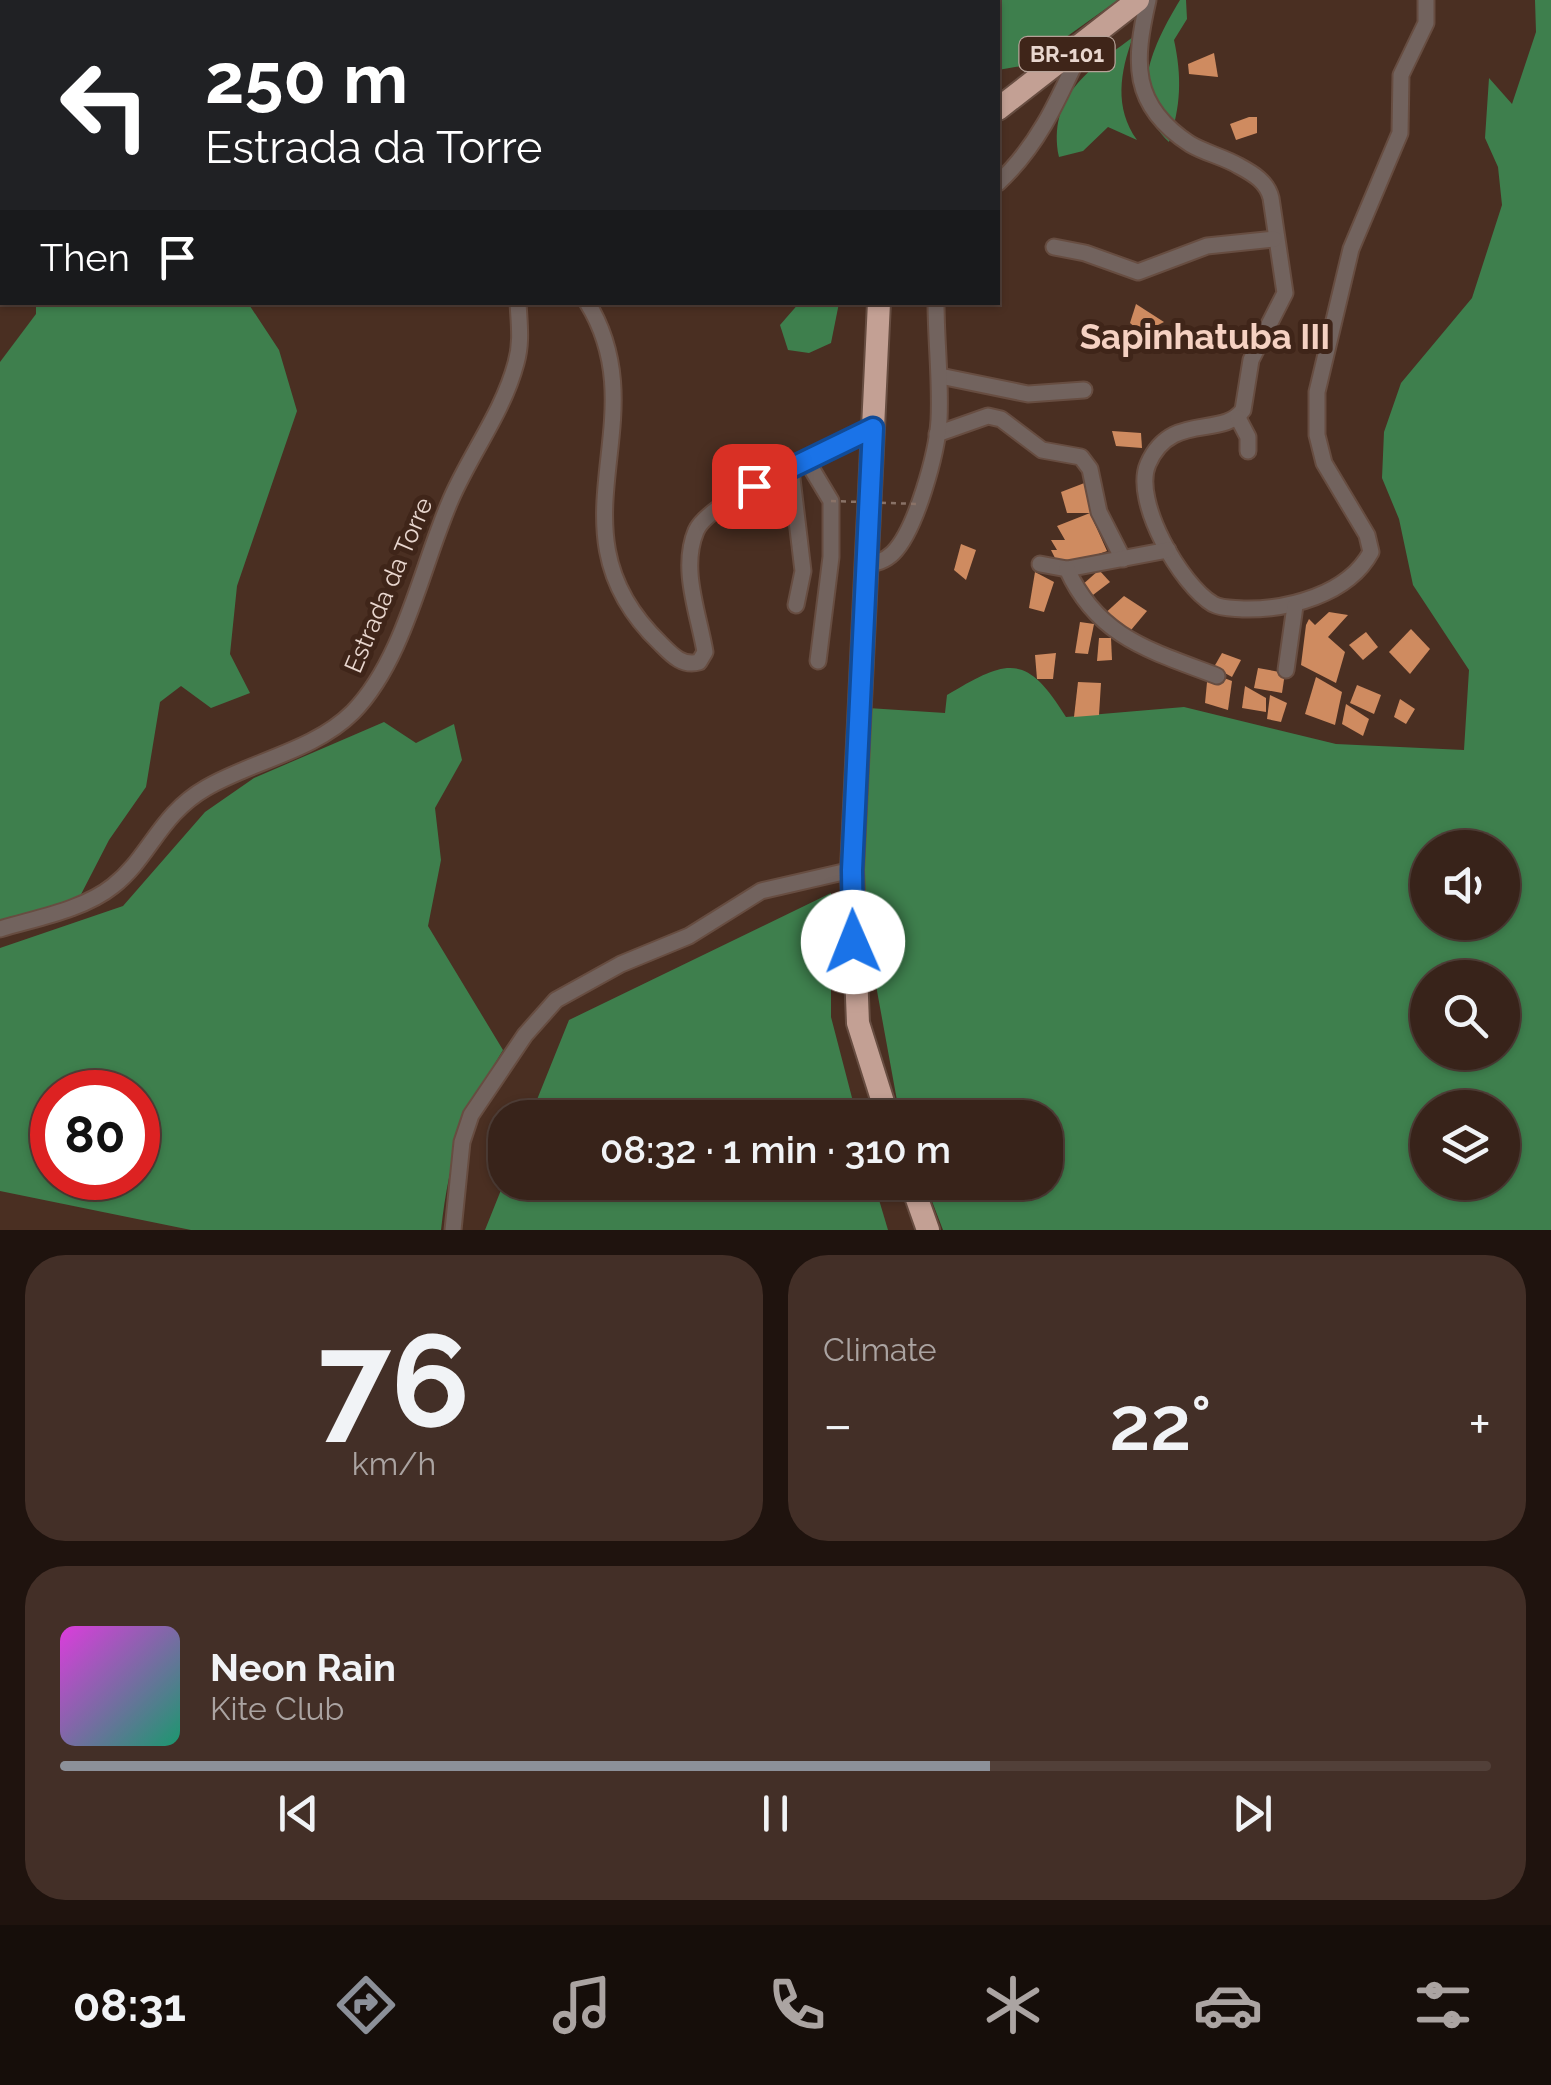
<!DOCTYPE html>
<html lang="en">
<head>
<meta charset="utf-8">
<style>
	body { margin:0; font-family:Raleway,sans-serif; background:#432f27; color:#f1f3f6; height:100vh; display:flex; flex-direction:column; font-size:38px; white-space:nowrap }
	* { box-sizing:border-box; margin:0 }
	p { font-size:32px; color:#aba4a2 }
	.icon { flex:none; width:55px; height:55px; fill:none; stroke:currentColor; stroke-width:2; stroke-linecap:round; stroke-linejoin:round }
	.map { position:relative; height:1230px; overflow:hidden }
	.details { display:flex; flex-direction:column; gap:25px; padding:25px; background:#1f130e; flex:1 }
	.details>* { flex:none }
	.hud { position:absolute; left:0px; top:0px; width:1000px; height:305px; box-shadow:0 2px 8px #0004,0 0 0 2px #524039; background:#202124; color:#fff; overflow:hidden }
	.tools { position:absolute; left:1410px; top:830px; display:grid; gap:20px }
	.tools a { display:grid; place-items:center; width:110px; height:110px; border-radius:50%; background:#38231a; box-shadow:0 2px 8px #0004,0 0 0 2px #524039; font-size:50px }
	.speed { position:absolute; left:30px; top:1070px; display:flex; gap:20px; font-size:50px; font-weight:700; text-align:center }
	.speed>* { display:grid; place-content:center; width:130px; height:130px; border-radius:50%; background:#38231a; box-shadow:0 2px 8px #0004,0 0 0 2px #524039; line-height:1 }
	.speed .limit { border:15px solid #d22; background:#fff; color:#111 }
	.pin { position:absolute; display:grid; place-items:center; width:85px; height:85px; color:#fff; margin:-42px; border-radius:20px; box-shadow:0 5px 15px #0006 }
	.me { position:absolute; width:110px; margin:-55px; rotate:359deg; stroke-linejoin:round; filter:drop-shadow(0 0 8px #0008) }
	.turn { display:flex; align-items:center; gap:35px; height:210px; padding:0 40px; font-size:45px }
	.turn .icon { width:130px; height:130px; stroke-width:2.5 }
	.turn b { display:block; font-size:70px; line-height:85px }
	.then { display:flex; align-items:center; height:95px; padding:0 40px; background:#0003; gap:20px; font-size:38px }
	.big { font-size:75px; font-weight:600; line-height:1.1 }
	.details .widget { flex:1; display:flex; flex-direction:column; justify-content:center; gap:15px; min-width:0; padding:0 35px; border-radius:40px; background:#432f27 }
	.details .dial { align-items:center; gap:0 }
	.dial b { font-size:130px; line-height:1 }
	.song { display:flex; align-items:center; gap:30px }
	.cover { width:120px; height:120px; border-radius:15px; background:linear-gradient(135deg,hsl(300 70% 55%),hsl(160 70% 35%)) }
	.played { height:10px; border-radius:5px; background:linear-gradient(90deg,#8c9099 65%,#524039 65%) }
	.keys { display:flex; justify-content:space-around; direction:ltr }
	.heat { display:flex; justify-content:space-between; align-items:center; font-size:55px; direction:ltr }
	.details .tiles { flex:1; display:grid; gap:25px; grid-template-columns:1fr 1fr }
	.widget:last-child { grid-column:span 2 }
	.trip { position:absolute; left:488px; top:1100px; width:575px; height:100px; border-radius:40px; background:#38231a; box-shadow:0 2px 8px #0004,0 0 0 2px #524039; font-weight:600; line-height:100px; text-align:center }
	.dock { display:flex; height:160px; justify-content:space-around; align-items:center; background:#160e0a; color:#aba4a2 }
	.dock .icon { width:70px; height:70px }
	.dock .on { color:#8c9099 }
	.dock b { font-size:45px; color:#f1f3f6 }
	.map>svg:first-child { display:block }
</style>
</head>
<body>
<div class="map">
<svg width="1551" height="1230" viewBox="0 0 1551 1230">
	<rect width="100%" height="100%" fill="#4a2f22"/>
	<g fill="#3e7f4d" fill-rule="evenodd">
		<path d="M304,0H874L886,2H299Z"/>
		<path d="M900,0H1118L1027,65L998,70V2H898Z"/>
		<path d="M1180,0H1186L1187,19L1174,40C1182,77 1181,106 1169,142C1125,100 1154,43 1180,0Z"/>
		<path d="M1535,0H1551V1230H943L925,1183L1045,1182V1118L900,1117L863,914L868,708L945,713L947,695C1007,659 1026,652 1066,717L1184,707L1336,744L1464,750L1469,670L1413,585L1399,519L1382,478L1384,432L1401,383L1472,298L1502,205L1498,167L1485,138L1489,78L1512,104L1536,32ZM1428,848H1502V922H1428ZM1428,978H1502V1052H1428ZM1428,1108H1502V1182H1428Z"/>
		<path d="M1133,37C1120,72 1114,108 1137,140L1108,127L1083,151L1059,157C1047,96 1090,69 1133,37Z"/>
		<path d="M800,302L839,303L831,343L809,353L788,350L780,325Z"/>
		<path d="M36,303H248L279,350L297,411L237,586L230,654L250,693L211,708L181,686L160,702L146,787L109,840L75,906L0,927V362L36,314Z"/>
		<path d="M384,722L416,743L454,724L462,760L435,808L441,860L428,926L503,1050C463,1116 450,1153 441,1230H191L0,1191V948L123,906L205,812L254,778ZM52,1092H138V1178H52Z"/>
		<path d="M831,893V1017L857,1117H530L569,1020Z"/>
		<path d="M505,1180L874,1183L888,1230H485Z"/>
	</g>
	<g fill="#cf8b60">
		<path d="M1214,53L1218,77L1189,74L1188,64Z"/>
		<path d="M1249,117H1257V133L1236,140L1230,124Z"/>
		<path d="M1136,304L1164,322L1142,333L1130,323Z"/>
		<path d="M1112,431L1141,433L1142,448L1116,446Z"/>
		<path d="M1087,482L1092,513H1067L1061,492Z"/>
		<path d="M1090,513L1107,551L1060,568L1051,550H1057L1051,540H1065L1057,526Z"/>
		<path d="M961,544L976,550L966,580L954,570Z"/>
		<path d="M1099,570L1110,582L1089,598L1081,586Z"/>
		<path d="M1035,572L1054,582L1044,612L1029,608Z"/>
		<path d="M1124,596L1147,611L1126,636L1101,617Z"/>
		<path d="M1329,612L1348,615L1328,637L1345,652L1336,683L1301,665L1306,625L1309,619L1315,625Z"/>
		<path d="M1080,622L1094,624L1088,654L1075,653Z"/>
		<path d="M1411,629L1430,649L1410,674L1389,652Z"/>
		<path d="M1366,632L1378,647L1363,660L1349,645Z"/>
		<path d="M1099,638H1111L1112,660L1097,661Z"/>
		<path d="M1056,653L1053,679H1037L1035,655Z"/>
		<path d="M1222,653L1241,660L1232,677L1214,667Z"/>
		<path d="M1258,668L1285,673L1282,693L1254,688Z"/>
		<path d="M1208,672L1232,681L1228,710L1205,703Z"/>
		<path d="M1316,677L1342,692L1335,725L1305,714Z"/>
		<path d="M1078,682L1101,683L1099,715L1074,717Z"/>
		<path d="M1357,685L1381,695L1374,714L1350,703Z"/>
		<path d="M1245,686L1266,698V712L1242,708Z"/>
		<path d="M1270,695L1287,703L1281,722L1267,719Z"/>
		<path d="M1400,699L1415,709L1406,724L1394,717Z"/>
		<path d="M1346,704L1369,719L1363,736L1342,724Z"/>
	</g>
	<g fill="none" stroke-linecap="round" stroke-linejoin="round">
		<g stroke="#674d41" stroke-width="19">
			<g id="minor">
				<path d="M1148,0C1134,61 1130,105 1190,144C1205,153 1224,157 1239,166C1254,174 1267,182 1271,198L1285,293L1251,360L1243,410C1222,439 1171,411 1148,464C1132,501 1181,585 1213,604C1222,609 1233,608 1243,609C1287,610 1348,595 1371,552L1367,535L1324,463L1317,435V392L1351,249L1400,133L1401,75L1426,23V0"/>
				<path d="M61,2V0"/>
				<path d="M161,2V0"/>
				<path d="M0,118L2,119"/>
				<path d="M998,183C1039,145 1059,98 1082,48"/>
				<path d="M1054,247L1085,253L1138,272L1207,246L1274,239"/>
				<path d="M587,302C661,422 542,530 660,643C671,654 682,667 699,662L705,652C699,615 680,569 696,531C709,499 838,446 873,428"/>
				<path d="M940,376L1028,394L1084,390"/>
				<path d="M1238,418L1248,437V451"/>
				<path d="M937,434L988,416L1001,419L1042,450L1081,457L1090,469L1099,512L1123,559"/>
				<path d="M807,461L831,501V557L818,661"/>
				<path d="M791,470L803,571L796,605"/>
				<path d="M1040,564L1067,569L1168,550"/>
				<path d="M865,565C876,563 885,561 893,553C916,530 937,453 939,420C941,381 936,342 936,302"/>
				<path d="M1067,569C1098,638 1152,651 1217,676"/>
				<path d="M1286,670L1295,606"/>
				<path d="M0,929C36,918 83,910 113,886C150,857 159,815 206,788C252,761 314,751 353,712C404,660 422,565 451,499C471,453 503,412 516,363C522,342 519,323 518,302"/>
				<path d="M453,1230L462,1142L471,1115L525,1035L556,1000L621,964L689,936L761,891L852,870"/>
			</g>
		</g>
		<g stroke="#674d41" stroke-width="26">
			<g id="highway">
				<path d="M998,109L1138,0"/>
				<path d="M879,302L852,870L858,1023L888,1118"/>
				<path d="M911,1182L928,1230"/>
			</g>
		</g>
		<use href="#minor" stroke="#72635e" stroke-width="15"/>
		<use href="#highway" stroke="#c3a094" stroke-width="22"/>
		<path stroke="#897267" stroke-width="2.5" stroke-dasharray="5 5" stroke-linecap="butt" d="M831,501L917,504"/>
	</g>
	<g fill="none" stroke-linecap="round" stroke-linejoin="round">
		<g stroke="#114b97" stroke-width="25">
			<path id="route" d="M754,486L873,428L852,870L853,942"/>
		</g>
		<use href="#route" stroke="#1a73e8" stroke-width="18"/>
	</g>
	<g text-anchor="middle" stroke-width="10" stroke-linejoin="round" paint-order="stroke">
		<rect fill="#3f2519" stroke="#b6a298" stroke-width="2.5" x="1019.5" y="37" width="95" height="34" rx="8"/>
		<g font-size="22" font-weight="bold" fill="#e9d7cf">
			<text x="1067" y="62">BR-101</text>
		</g>
		<g font-size="25" fill="#e9d7cf" stroke="#3f2519">
			<text transform="translate(388 585) rotate(-67)" y="9">Estrada da Torre</text>
		</g>
		<g font-size="35" font-weight="bold" fill="#f5d1c2" stroke="#3f2519">
			<text x="1205" y="349">Sapinhatuba III</text>
		</g>
	</g>
</svg>
<div class="tools">
<a><svg class="icon" aria-label="sound" viewBox="0 0 24 24"><path d="M4 9h4l5-4v14l-5-4H4zM17 9q2 3 0 6"/></svg></a>
<a><svg class="icon" aria-label="search" viewBox="0 0 24 24"><circle cx="10" cy="10" r="6"/><path d="M15 15l6 6"/></svg></a>
<a><svg class="icon" aria-label="layers" viewBox="0 0 24 24"><path d="M12 4l9 5-9 5-9-5zM3 14l9 5 9-5"/></svg></a>
</div>
<div class="speed"><div class="limit">80</div></div>
<div class="pin" style="left:754px;top:486px;background:#d93025"><svg class="icon" aria-label="arrive" viewBox="0 0 24 24"><path d="M6 21V4h12l-3 4 3 4H6"/></svg></div>
<svg class="me" style="left:853px;top:942px" viewBox="-20 -20 40 40"><circle r="19" fill="#fff"/><path d="M0-13L10 11 0 6-10 11z" fill="#1a73e8"/></svg>
<div class="trip">08:32 · 1 min · 310 m</div>
<div class="hud">
<div class="turn"><svg class="icon" aria-label="left" viewBox="0 0 24 24"><path d="M17 20v-9H6M10 6l-5 5 5 5"/></svg><div><b>250 m</b>Estrada da Torre</div></div>
<div class="then">Then<svg class="icon" aria-label="arrive" viewBox="0 0 24 24"><path d="M6 21V4h12l-3 4 3 4H6"/></svg></div>
</div>
</div>
<section class="details">
<div class="tiles">
<div class="widget dial"><b>76</b><p>km/h</p></div>
<div class="widget"><p>Climate</p>
<div class="heat"><a>−</a><b class="big">22°</b><a>+</a></div>
</div>
<div class="widget">
<div class="song"><i class="cover"></i><div><b>Neon Rain</b><p>Kite Club</p></div></div>
<div class="played"></div>
<div class="keys"><svg class="icon" aria-label="previous" viewBox="0 0 24 24"><path d="M18 5L8 12l10 7zM5 5v14"/></svg><svg class="icon" aria-label="pause" viewBox="0 0 24 24"><path d="M8 5v14M16 5v14"/></svg><svg class="icon" aria-label="next" viewBox="0 0 24 24"><path d="M6 5l10 7-10 7zM19 5v14"/></svg></div>
</div>
</div>
</section>
<nav class="dock">
<b>08:31</b>
<svg class="icon on" aria-label="directions" viewBox="0 0 24 24"><path d="M12 3l9 9-9 9-9-9zM9 14v-3h6M13 9l2 2-2 2"/></svg>
<svg class="icon" aria-label="music" viewBox="0 0 24 24"><path d="M9 18V5l10-2v13"/><circle cx="6" cy="18" r="3"/><circle cx="16" cy="16" r="3"/></svg>
<svg class="icon" aria-label="phone" viewBox="0 0 24 24"><path d="M5 4h4l2 5-3 2q2 4 5 5l2-3 5 2v4C11 20 4 13 5 4z"/></svg>
<svg class="icon" aria-label="climate" viewBox="0 0 24 24"><path d="M12 3v18M4 7l16 10M4 17L20 7"/></svg>
<svg class="icon" aria-label="car" viewBox="0 0 24 24"><path d="M5 17H2v-5l4-1 3-4h7l3 4 3 1v5h-3M9 17h6M6 11h13"/><circle cx="7" cy="17" r="2"/><circle cx="17" cy="17" r="2"/></svg>
<svg class="icon" aria-label="filters" viewBox="0 0 24 24"><path d="M4 7h16M4 17h16"/><circle cx="9" cy="7" r="2"/><circle cx="15" cy="17" r="2"/></svg>
</nav>
</body>
</html>
